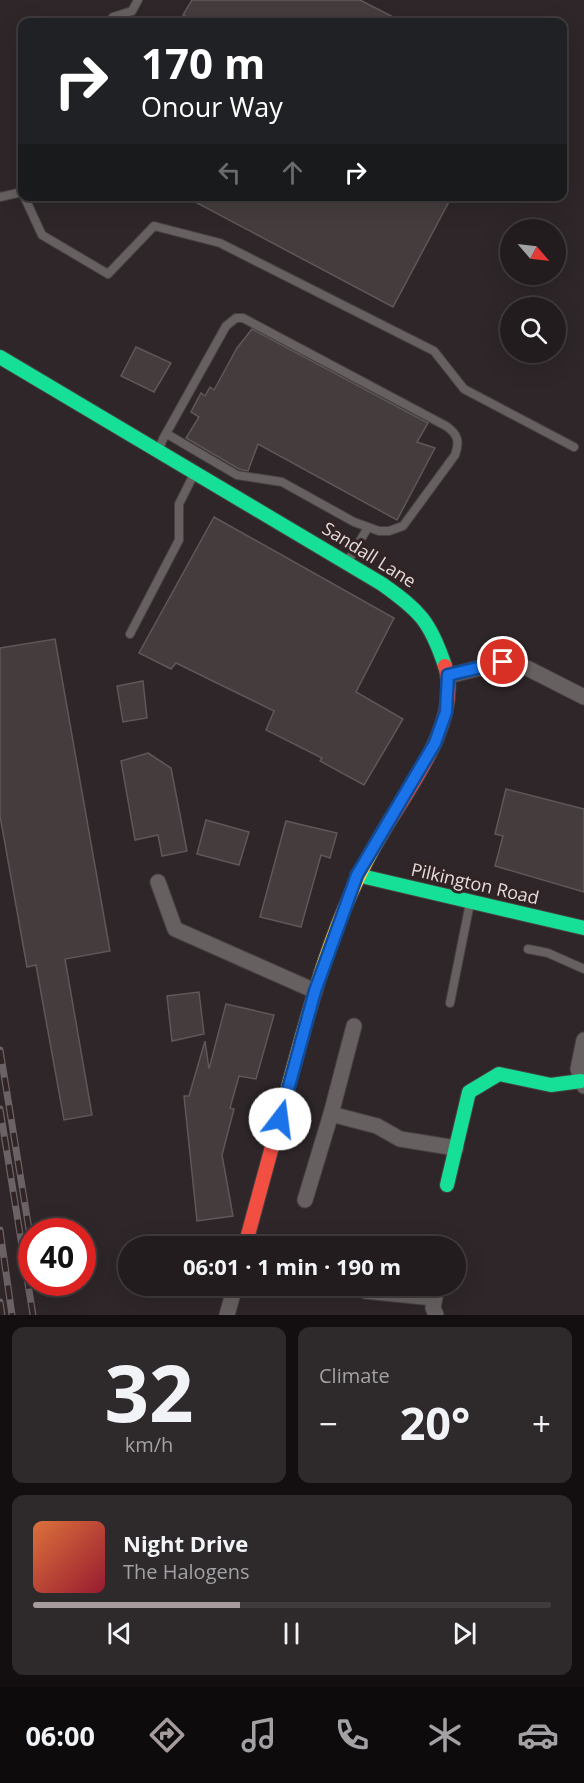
<!DOCTYPE html>
<html lang="en">
<head>
<meta charset="utf-8">
<style>
	body { margin:0; font-family:"Open Sans",sans-serif; background:#2e292b; color:#f1f3f6; height:100vh; display:flex; flex-direction:column; font-size:22px; white-space:nowrap }
	* { box-sizing:border-box; margin:0 }
	p { font-size:20px; color:#a2a1a4 }
	.icon { flex:none; width:33px; height:33px; fill:none; stroke:currentColor; stroke-width:2; stroke-linecap:round; stroke-linejoin:round }
	.map { position:relative; height:1315px; overflow:hidden }
	.side { display:flex; flex-direction:column; gap:12px; padding:12px; background:#130f10; flex:1 }
	.side>* { flex:none }
	.banner { position:absolute; left:18px; top:18px; width:549px; height:183px; border-radius:12px; box-shadow:0 6px 24px #0002,0 0 0 2px #3f3a3c; background:#202124; color:#fff; overflow:hidden }
	.needle { width:39px; rotate:118deg }
	.controls { position:absolute; left:500px; top:219px; display:grid; gap:12px }
	.controls a { display:grid; place-items:center; width:66px; height:66px; border-radius:50%; background:#221c1e; box-shadow:0 6px 24px #0002,0 0 0 2px #3f3a3c; font-size:30px }
	.speed { position:absolute; left:18px; top:1218px; display:flex; gap:12px; font-size:30px; font-weight:700; text-align:center }
	.speed>* { display:grid; place-content:center; width:78px; height:78px; border-radius:50%; background:#221c1e; box-shadow:0 6px 24px #0002,0 0 0 2px #3f3a3c; line-height:1 }
	.speed .limit { border:9px solid #d22; background:#fff; color:#111 }
	.pin { position:absolute; display:grid; place-items:center; width:51px; height:51px; color:#fff; margin:-26px; border:3px solid #fff; border-radius:50%; box-shadow:0 2px 6px #0007 }
	.me { position:absolute; width:66px; margin:-33px; rotate:15deg; stroke-linejoin:round; filter:drop-shadow(0 0 4px #0008) }
	.turn { display:flex; align-items:center; gap:21px; height:126px; padding:0 24px; font-size:27px }
	.turn .icon { width:78px; height:78px; stroke-width:2.5 }
	.turn b { display:block; font-size:42px; line-height:51px }
	.lanes { display:flex; align-items:center; height:57px; padding:0 24px; background:#0003; justify-content:center; gap:30px; direction:ltr }
	.lanes .off { opacity:.35 }
	.big { font-size:45px; font-weight:700; line-height:1.1 }
	.side .widget { flex:1; display:flex; flex-direction:column; justify-content:center; gap:9px; min-width:0; padding:0 21px; border-radius:12px; background:#2e292b }
	.side .dial { align-items:center; gap:0 }
	.dial b { font-size:78px; line-height:1 }
	.song { display:flex; align-items:center; gap:18px }
	.cover { width:72px; height:72px; border-radius:9px; background:linear-gradient(135deg,hsl(20 70% 55%),hsl(350 70% 35%)) }
	.played { height:6px; border-radius:3px; background:linear-gradient(90deg,#a69c9e 40%,#3f3a3c 40%) }
	.keys { display:flex; justify-content:space-around; direction:ltr }
	.heat { display:flex; justify-content:space-between; align-items:center; font-size:33px; direction:ltr }
	.side .tiles { flex:1; display:grid; gap:12px; grid-template-columns:1fr 1fr }
	.widget:last-child { grid-column:span 2 }
	.trip { position:absolute; left:118px; top:1236px; width:348px; height:60px; border-radius:30px; background:#221c1e; box-shadow:0 6px 24px #0002,0 0 0 2px #3f3a3c; font-weight:700; line-height:60px; text-align:center }
	.tab-bar { display:flex; height:96px; justify-content:space-around; align-items:center; background:#0e0b0c; color:#a2a1a4 }
	.tab-bar .icon { width:42px; height:42px }
	.tab-bar .on { color:#a69c9e }
	.tab-bar b { font-size:27px; color:#f1f3f6 }
	.map>svg:first-child { display:block }
</style>
</head>
<body>
<div class="map">
<svg width="584" height="1315" viewBox="0 0 584 1315">
	<rect width="100%" height="100%" fill="#2e2628"/>
	<g fill="#443c3d" stroke="#5e5859" stroke-width="1.5">
		<path d="M192,0H360L403,22H196L183,15Z"/>
		<path d="M184,196H452L393,307Z"/>
		<path d="M252,329L428,423L417,442L435,448L397,520L258,444L248,471L239,469L186,438L199,417L191,412L201,393L205,396L210,387L214,390L237,348Z"/>
		<path d="M136,347L171,363L154,392L121,376Z"/>
		<path d="M214,517L394,618L356,692L403,719L364,785L320,761L322,758L266,730L274,711L176,663L171,669L139,653Z"/>
		<path d="M55,639L110,951L65,959L92,1115L64,1120L36,965L27,967L0,816V648Z"/>
		<path d="M143,681L147,718L123,722L117,686Z"/>
		<path d="M148,753L171,768L187,851L162,856L158,835L135,840L121,761Z"/>
		<path d="M506,789L584,809V892L495,866L503,836L495,834Z"/>
		<path d="M206,820L249,832L239,865L197,854Z"/>
		<path d="M286,821L337,833L330,858L321,855L301,927L260,917Z"/>
		<path d="M199,992L204,1034L172,1041L167,996Z"/>
		<path d="M226,1004L274,1015L256,1079L239,1076L230,1108L234,1109L222,1155L233,1216L197,1221L184,1096H189L205,1041L209,1069Z"/>
	</g>
	<g fill="none" stroke-linecap="round" stroke-linejoin="round">
		<g stroke="#484142" stroke-width="10">
			<g id="lane">
				<path d="M110,22L113,17L132,11L138,0"/>
				<path d="M24,196L42,235L108,274L154,226L220,243L434,351L464,389L574,447"/>
				<path d="M0,197L22,192"/>
				<path d="M159,449L163,439L226,326L236,318H243L446,426C458,434 460,442 455,455L403,526L389,531H379L354,522L282,482L237,475L167,434"/>
				<path d="M348,561L367,529"/>
				<path d="M130,634L179,540V504L194,474"/>
				<path d="M528,949L548,953L584,969"/>
				<path d="M450,1003L470,903"/>
			</g>
		</g>
		<g stroke="#484142" stroke-width="17">
			<g id="street">
				<path d="M448,676L503,662L527,668L584,697"/>
				<path d="M158,882L175,929L315,991"/>
				<path d="M354,1026L331,1114L377,1126L400,1139L456,1148"/>
				<path d="M584,1040L578,1069L584,1086"/>
				<path d="M305,1200L331,1114"/>
				<path d="M365,1291L434,1298"/>
				<path d="M227,1315L235,1286"/>
				<path d="M436,1315L433,1308L437,1286"/>
			</g>
		</g>
		<g stroke="#484142" stroke-width="16">
			<g id="fast">
				<path d="M0,357L382,584C420,611 430,621 445,666"/>
				<path d="M357,875L584,928"/>
				<path d="M447,1185L469,1092L499,1074L551,1085L581,1081"/>
			</g>
		</g>
		<g stroke="#484142" stroke-width="16">
			<path id="slow" d="M273,1143C302,1039 325,929 381,835"/>
		</g>
		<g stroke="#484142" stroke-width="16">
			<g id="jam">
				<path d="M381,835C407,790 463,720 445,666"/>
				<path d="M245,1246L273,1143"/>
			</g>
		</g>
		<use href="#lane" stroke="#666061" stroke-width="8"/>
		<use href="#street" stroke="#666061" stroke-width="15"/>
		<use href="#fast" stroke="#16e098" stroke-width="14"/>
		<use href="#slow" stroke="#ffcf43" stroke-width="14"/>
		<use href="#jam" stroke="#f24e42" stroke-width="14"/>
		<g stroke="#6a6264" stroke-width="7">
			<g id="rail">
				<path d="M0,1050L32,1248"/>
				<path d="M0,1109L33,1315"/>
				<path d="M0,1230L12,1315"/>
				<path d="M0,1302L2,1315"/>
			</g>
		</g>
		<use href="#rail" stroke="#322325" stroke-width="4.5" stroke-dasharray="14" stroke-linecap="butt"/>
	</g>
	<g fill="none" stroke-linecap="round" stroke-linejoin="round">
		<g stroke="#114b97" stroke-width="15">
			<path id="route" d="M280,1119L315,991L357,875L435,743L446,712L448,675L503,662"/>
		</g>
		<use href="#route" stroke="#1a73e8" stroke-width="10"/>
	</g>
	<g text-anchor="middle" stroke-width="6" stroke-linejoin="round" paint-order="stroke">
		<g font-size="18" fill="#e6dcdd" stroke="#322325">
			<text transform="translate(369 555) rotate(32)" y="6">Sandall Lane</text>
			<text transform="translate(475 884) rotate(13)" y="6">Pilkington Road</text>
		</g>
	</g>
</svg>
<div class="controls">
<a><svg class="needle" viewBox="-14 -14 28 28"><path d="M0-13l5 13h-10z" fill="#e53935"/><path d="M0 13l5-13h-10z" fill="#a2a1a4"/></svg></a>
<a><svg class="icon" aria-label="search" viewBox="0 0 24 24"><circle cx="10" cy="10" r="6"/><path d="M15 15l6 6"/></svg></a>
</div>
<div class="speed"><div class="limit">40</div></div>
<div class="pin" style="left:503px;top:662px;background:#d93025"><svg class="icon" aria-label="arrive" viewBox="0 0 24 24"><path d="M6 21V4h12l-3 4 3 4H6"/></svg></div>
<svg class="me" style="left:280px;top:1119px" viewBox="-20 -20 40 40"><circle r="19" fill="#fff"/><path d="M0-13L10 11 0 6-10 11z" fill="#1a73e8"/></svg>
<div class="trip">06:01 · 1 min · 190 m</div>
<div class="banner">
<div class="turn"><svg class="icon" aria-label="right" viewBox="0 0 24 24"><path d="M7 20v-9h11M14 6l5 5-5 5"/></svg><div><b>170 m</b>Onour Way</div></div>
<div class="lanes"><svg class="icon off" aria-label="left" viewBox="0 0 24 24"><path d="M17 20v-9H6M10 6l-5 5 5 5"/></svg><svg class="icon off" aria-label="ahead" viewBox="0 0 24 24"><path d="M12 20V5M6 11l6-6 6 6"/></svg><svg class="icon" aria-label="right" viewBox="0 0 24 24"><path d="M7 20v-9h11M14 6l5 5-5 5"/></svg></div>
</div>
</div>
<section class="side">
<div class="tiles">
<div class="widget dial"><b>32</b><p>km/h</p></div>
<div class="widget"><p>Climate</p>
<div class="heat"><a>−</a><b class="big">20°</b><a>+</a></div>
</div>
<div class="widget">
<div class="song"><i class="cover"></i><div><b>Night Drive</b><p>The Halogens</p></div></div>
<div class="played"></div>
<div class="keys"><svg class="icon" aria-label="previous" viewBox="0 0 24 24"><path d="M18 5L8 12l10 7zM5 5v14"/></svg><svg class="icon" aria-label="pause" viewBox="0 0 24 24"><path d="M8 5v14M16 5v14"/></svg><svg class="icon" aria-label="next" viewBox="0 0 24 24"><path d="M6 5l10 7-10 7zM19 5v14"/></svg></div>
</div>
</div>
</section>
<nav class="tab-bar">
<b>06:00</b>
<svg class="icon on" aria-label="directions" viewBox="0 0 24 24"><path d="M12 3l9 9-9 9-9-9zM9 14v-3h6M13 9l2 2-2 2"/></svg>
<svg class="icon" aria-label="music" viewBox="0 0 24 24"><path d="M9 18V5l10-2v13"/><circle cx="6" cy="18" r="3"/><circle cx="16" cy="16" r="3"/></svg>
<svg class="icon" aria-label="phone" viewBox="0 0 24 24"><path d="M5 4h4l2 5-3 2q2 4 5 5l2-3 5 2v4C11 20 4 13 5 4z"/></svg>
<svg class="icon" aria-label="climate" viewBox="0 0 24 24"><path d="M12 3v18M4 7l16 10M4 17L20 7"/></svg>
<svg class="icon" aria-label="car" viewBox="0 0 24 24"><path d="M5 17H2v-5l4-1 3-4h7l3 4 3 1v5h-3M9 17h6M6 11h13"/><circle cx="7" cy="17" r="2"/><circle cx="17" cy="17" r="2"/></svg>
</nav>
</body>
</html>
